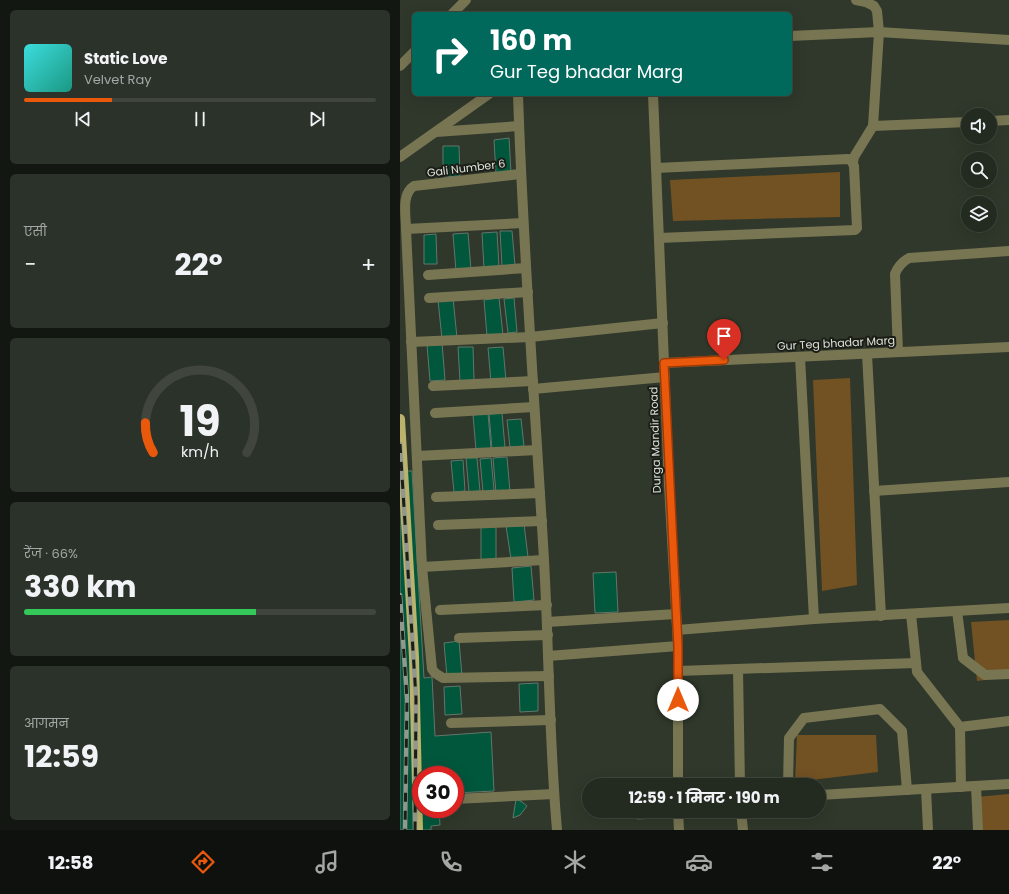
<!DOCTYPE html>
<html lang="hi">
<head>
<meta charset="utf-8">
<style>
	body { margin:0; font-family:Poppins,"Noto Sans Devanagari",sans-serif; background:#2b3229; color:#f1f3f6; height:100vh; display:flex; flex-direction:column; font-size:15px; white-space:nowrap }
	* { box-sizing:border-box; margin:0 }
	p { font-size:13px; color:#a3a7a5 }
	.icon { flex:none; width:22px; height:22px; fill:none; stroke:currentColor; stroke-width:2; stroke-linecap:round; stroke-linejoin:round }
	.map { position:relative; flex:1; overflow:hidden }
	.sheet { display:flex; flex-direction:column; gap:10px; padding:10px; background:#131712; width:400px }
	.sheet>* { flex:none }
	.top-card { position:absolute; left:12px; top:12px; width:380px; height:84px; border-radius:6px; box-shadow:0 4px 16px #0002,0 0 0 1px #40463e; background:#00695c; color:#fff; overflow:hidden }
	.tools { position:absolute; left:561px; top:108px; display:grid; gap:8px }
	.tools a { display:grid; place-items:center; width:36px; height:36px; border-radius:50%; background:#232a20; box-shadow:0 4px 16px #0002,0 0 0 1px #40463e; font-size:20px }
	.speed { position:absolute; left:12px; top:766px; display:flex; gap:8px; font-size:20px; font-weight:700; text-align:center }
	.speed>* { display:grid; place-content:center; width:52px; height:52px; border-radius:50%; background:#232a20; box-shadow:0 4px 16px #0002,0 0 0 1px #40463e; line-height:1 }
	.speed .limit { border:6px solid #d22; background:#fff; color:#111 }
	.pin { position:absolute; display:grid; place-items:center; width:34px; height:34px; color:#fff; margin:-41px -17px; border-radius:50% 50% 50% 0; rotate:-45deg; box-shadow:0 0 4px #0007 }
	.pin .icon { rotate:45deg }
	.me { position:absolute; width:44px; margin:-22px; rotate:0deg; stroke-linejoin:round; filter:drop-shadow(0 0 3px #0008) }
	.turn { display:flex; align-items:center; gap:14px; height:84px; padding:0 12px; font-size:18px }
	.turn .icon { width:52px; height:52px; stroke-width:2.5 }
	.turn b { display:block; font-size:28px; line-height:34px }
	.big { font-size:30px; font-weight:700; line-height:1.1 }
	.sheet .card { flex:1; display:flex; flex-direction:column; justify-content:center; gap:6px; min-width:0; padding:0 14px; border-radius:6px; background:#2b3229 }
	.sheet .dial { align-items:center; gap:0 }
	.dial svg { height:104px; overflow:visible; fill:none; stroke:#40463e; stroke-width:7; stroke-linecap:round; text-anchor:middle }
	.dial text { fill:#f1f3f6; stroke:none }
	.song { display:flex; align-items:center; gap:12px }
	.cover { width:48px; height:48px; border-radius:6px; background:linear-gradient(135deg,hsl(180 70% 55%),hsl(170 70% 35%)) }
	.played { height:4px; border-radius:2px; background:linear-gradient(90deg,#ea580c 25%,#40463e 25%) }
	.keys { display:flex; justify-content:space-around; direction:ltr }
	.heat { display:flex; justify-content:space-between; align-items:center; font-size:22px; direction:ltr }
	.charge { height:6px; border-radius:3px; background:linear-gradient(90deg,#34c759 66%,#40463e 0) }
	.trip { position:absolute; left:182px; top:778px; width:244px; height:40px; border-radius:20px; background:#232a20; box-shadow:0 4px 16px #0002,0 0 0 1px #40463e; font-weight:700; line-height:40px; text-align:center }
	.dock { display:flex; height:64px; justify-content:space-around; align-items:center; background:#0e110d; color:#a3a7a5 }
	.dock .icon { width:28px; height:28px }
	.dock .on { color:#ea580c }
	.dock b { font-size:18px; color:#f1f3f6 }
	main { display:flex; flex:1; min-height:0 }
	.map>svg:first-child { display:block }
</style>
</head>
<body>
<main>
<section class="sheet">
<div class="card">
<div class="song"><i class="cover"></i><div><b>Static Love</b><p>Velvet Ray</p></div></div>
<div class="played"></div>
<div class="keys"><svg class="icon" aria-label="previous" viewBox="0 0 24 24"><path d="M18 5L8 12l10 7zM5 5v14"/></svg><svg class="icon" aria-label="pause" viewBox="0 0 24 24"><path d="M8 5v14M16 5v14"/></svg><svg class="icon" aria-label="next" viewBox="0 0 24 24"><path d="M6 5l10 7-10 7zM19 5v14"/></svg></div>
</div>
<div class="card"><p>एसी</p>
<div class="heat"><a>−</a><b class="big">22°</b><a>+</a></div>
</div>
<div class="card dial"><svg viewBox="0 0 100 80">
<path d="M14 69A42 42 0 1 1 86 69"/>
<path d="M14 69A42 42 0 0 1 8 46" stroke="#ea580c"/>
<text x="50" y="56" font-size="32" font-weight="700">19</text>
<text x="50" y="72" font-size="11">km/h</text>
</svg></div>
<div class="card"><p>रेंज · 66%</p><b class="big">330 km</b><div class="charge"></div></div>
<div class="card"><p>आगमन</p><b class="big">12:59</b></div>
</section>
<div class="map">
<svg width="609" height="830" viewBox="0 0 609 830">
	<rect width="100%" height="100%" fill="#2f382a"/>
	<g fill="#725122">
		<path d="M440,172V217L273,221L270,180Z"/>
		<path d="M450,378L457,585L422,591L413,380Z"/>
		<path d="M609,620V677L577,681L571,622Z"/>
		<path d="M397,735H476L478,772L395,782Z"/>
		<path d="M609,794V830H581L576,797Z"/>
	</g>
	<g fill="#00573b" stroke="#63766c">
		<path d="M109,138L111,173L96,174L94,140Z"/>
		<path d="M43,146H59L60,176L43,177Z"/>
		<path d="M100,231H112L115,265L102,266Z"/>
		<path d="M97,232L99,267L84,268L82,233Z"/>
		<path d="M68,233L71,270L56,271L53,234Z"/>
		<path d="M36,234L37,264H24V235Z"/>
		<path d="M53,298L57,338L42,339L38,300Z"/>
		<path d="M99,298L103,335L87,336L84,300Z"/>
		<path d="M114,298L117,332L108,333L104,299Z"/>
		<path d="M42,343L45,380L30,381L27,345Z"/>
		<path d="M58,347H73L74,380L60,381Z"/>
		<path d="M103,347L106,381L91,382L88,348Z"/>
		<path d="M88,413L91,449L76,450L73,415Z"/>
		<path d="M102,413L105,448L92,449L89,414Z"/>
		<path d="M121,419L124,446L110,447L107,420Z"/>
		<path d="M107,457L110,492L96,493L93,458Z"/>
		<path d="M66,458H77L80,491L69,492Z"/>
		<path d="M91,458L94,490L83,492L80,459Z"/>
		<path d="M63,460L65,491L54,492L51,461Z"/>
		<path d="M0,471H12L24,678L32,677L35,736L91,732L94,791L55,793V775H21V809H39L40,825L31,826V830H0Z"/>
		<path d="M124,524L128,557L111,559L106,526Z"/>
		<rect x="81" y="527" width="15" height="33"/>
		<path d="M131,566L134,600L114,602L112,568Z"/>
		<path d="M216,572L218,612L195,613L193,573Z"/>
		<path d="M59,641L62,676L47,677L44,643Z"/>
		<path d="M138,683V711L120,712L119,684Z"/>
		<path d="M60,686L62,714L45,715L44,687Z"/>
		<path d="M116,799L122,802L127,806L120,815L113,818Z"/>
		<path d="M236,811H275V817L237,819Z"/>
	</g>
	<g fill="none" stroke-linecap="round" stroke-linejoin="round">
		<g stroke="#787553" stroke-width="10">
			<path d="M52,14L66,0"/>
			<path d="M390,36L479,32L609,40"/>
			<path d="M0,66L14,52"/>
			<path d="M118,94C123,250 135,405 144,560C149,650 149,740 157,830"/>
			<path d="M253,94L269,485L278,646V785"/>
			<path d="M590,121L609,120"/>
			<path d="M473,126L568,122"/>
			<path d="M36,132L119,126"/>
			<path d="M0,157L89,94"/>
			<path d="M453,162L454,157L473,126L479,32L477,11L474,6L466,2L456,0"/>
			<path d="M256,168L448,159L451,160L454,166L457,228L455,230L259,238"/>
			<path d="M120,174L14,186C1,194 6,215 6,229L22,567L32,669L35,673L43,678L149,676"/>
			<path d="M6,229L123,223"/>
			<path d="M28,275L126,268"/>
			<path d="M29,298L128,292"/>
			<path d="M11,342L130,337L263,323"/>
			<path d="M498,352L495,274C498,266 502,262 509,258L609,251"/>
			<path d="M467,354L481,616"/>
			<path d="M400,357L414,619"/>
			<path d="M264,363L609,347"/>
			<path d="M33,386L133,381"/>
			<path d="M133,389L265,377"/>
			<path d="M35,413L134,407"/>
			<path d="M17,456L137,450"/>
			<path d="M474,491L609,482"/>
			<path d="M36,497L140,493"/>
			<path d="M38,525L142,521"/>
			<path d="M22,567L144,560"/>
			<path d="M40,610L147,605"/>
			<path d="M557,611L563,658L585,675L609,674"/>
			<path d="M511,614L517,672L560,727L609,721"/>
			<path d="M147,622L276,614"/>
			<path d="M277,630L414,619L609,608"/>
			<path d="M59,638L148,635"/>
			<path d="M148,656L278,646"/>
			<path d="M338,669L340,785"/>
			<path d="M278,671L516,663"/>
			<path d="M51,723L151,720"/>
			<path d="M560,727L561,787"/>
			<path d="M388,785L389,738L404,718L480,709L502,731L507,790"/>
			<path d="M576,786L578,830"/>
			<path d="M526,789L528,830"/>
			<path d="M419,795L609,784"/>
			<path d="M55,799L154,794"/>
			<path d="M278,811L279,830"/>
			<path d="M341,811L343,830"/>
		</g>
		<path stroke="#bbb36c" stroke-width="10" d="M0,419L14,657L18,830"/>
		<g stroke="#92988d" stroke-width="4.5">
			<g id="rail">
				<path d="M0,444L16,698L15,830"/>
				<path d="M0,595L7,699L5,830"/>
			</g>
		</g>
		<use href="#rail" stroke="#1a1e17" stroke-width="3" stroke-dasharray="9" stroke-linecap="butt"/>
	</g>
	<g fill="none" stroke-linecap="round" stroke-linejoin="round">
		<g stroke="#983908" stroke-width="10">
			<path id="route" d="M278,700V646L264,363L324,360"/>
		</g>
		<use href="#route" stroke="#ea580c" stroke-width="7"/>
	</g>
	<g text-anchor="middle" stroke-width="4" stroke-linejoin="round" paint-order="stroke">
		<g font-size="11" fill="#dee3da" stroke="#1a1e17">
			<text transform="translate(66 168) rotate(-7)" y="4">Gali Number 6</text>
			<text transform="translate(436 343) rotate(-3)" y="4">Gur Teg bhadar Marg</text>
			<text transform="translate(255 440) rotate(-92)" y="4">Durga Mandir Road</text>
		</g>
	</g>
</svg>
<div class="tools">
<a><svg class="icon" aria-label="sound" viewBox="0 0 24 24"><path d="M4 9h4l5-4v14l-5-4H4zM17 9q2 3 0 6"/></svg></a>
<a><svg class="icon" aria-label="search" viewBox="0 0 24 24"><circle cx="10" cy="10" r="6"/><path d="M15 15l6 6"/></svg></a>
<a><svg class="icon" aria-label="layers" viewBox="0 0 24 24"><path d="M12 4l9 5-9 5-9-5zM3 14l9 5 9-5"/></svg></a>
</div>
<div class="speed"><div class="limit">30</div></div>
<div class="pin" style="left:324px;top:360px;background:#d93025"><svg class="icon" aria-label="arrive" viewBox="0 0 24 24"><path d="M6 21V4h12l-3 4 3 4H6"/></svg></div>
<svg class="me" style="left:278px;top:700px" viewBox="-20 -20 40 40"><circle r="19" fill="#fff"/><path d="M0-13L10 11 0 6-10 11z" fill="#ea580c"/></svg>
<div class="trip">12:59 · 1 मिनट · 190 m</div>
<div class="top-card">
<div class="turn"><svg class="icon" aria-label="right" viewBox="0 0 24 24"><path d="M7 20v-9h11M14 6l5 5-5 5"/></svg><div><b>160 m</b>Gur Teg bhadar Marg</div></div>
</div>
</div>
</main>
<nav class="dock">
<b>12:58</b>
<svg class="icon on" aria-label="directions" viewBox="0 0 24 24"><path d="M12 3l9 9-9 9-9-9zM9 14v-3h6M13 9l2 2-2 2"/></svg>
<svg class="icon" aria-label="music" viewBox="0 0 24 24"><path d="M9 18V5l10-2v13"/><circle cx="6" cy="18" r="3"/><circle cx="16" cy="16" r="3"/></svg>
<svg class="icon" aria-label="phone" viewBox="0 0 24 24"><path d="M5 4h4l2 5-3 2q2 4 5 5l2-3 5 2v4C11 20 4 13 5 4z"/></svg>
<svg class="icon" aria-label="climate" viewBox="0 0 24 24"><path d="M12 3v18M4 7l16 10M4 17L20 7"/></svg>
<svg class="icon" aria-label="car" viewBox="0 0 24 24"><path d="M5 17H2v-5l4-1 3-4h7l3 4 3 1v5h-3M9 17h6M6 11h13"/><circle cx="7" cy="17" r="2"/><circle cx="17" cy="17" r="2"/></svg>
<svg class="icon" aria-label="filters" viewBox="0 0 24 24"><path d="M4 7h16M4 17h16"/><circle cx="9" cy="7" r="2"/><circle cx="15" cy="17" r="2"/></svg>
<b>22°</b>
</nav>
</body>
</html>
